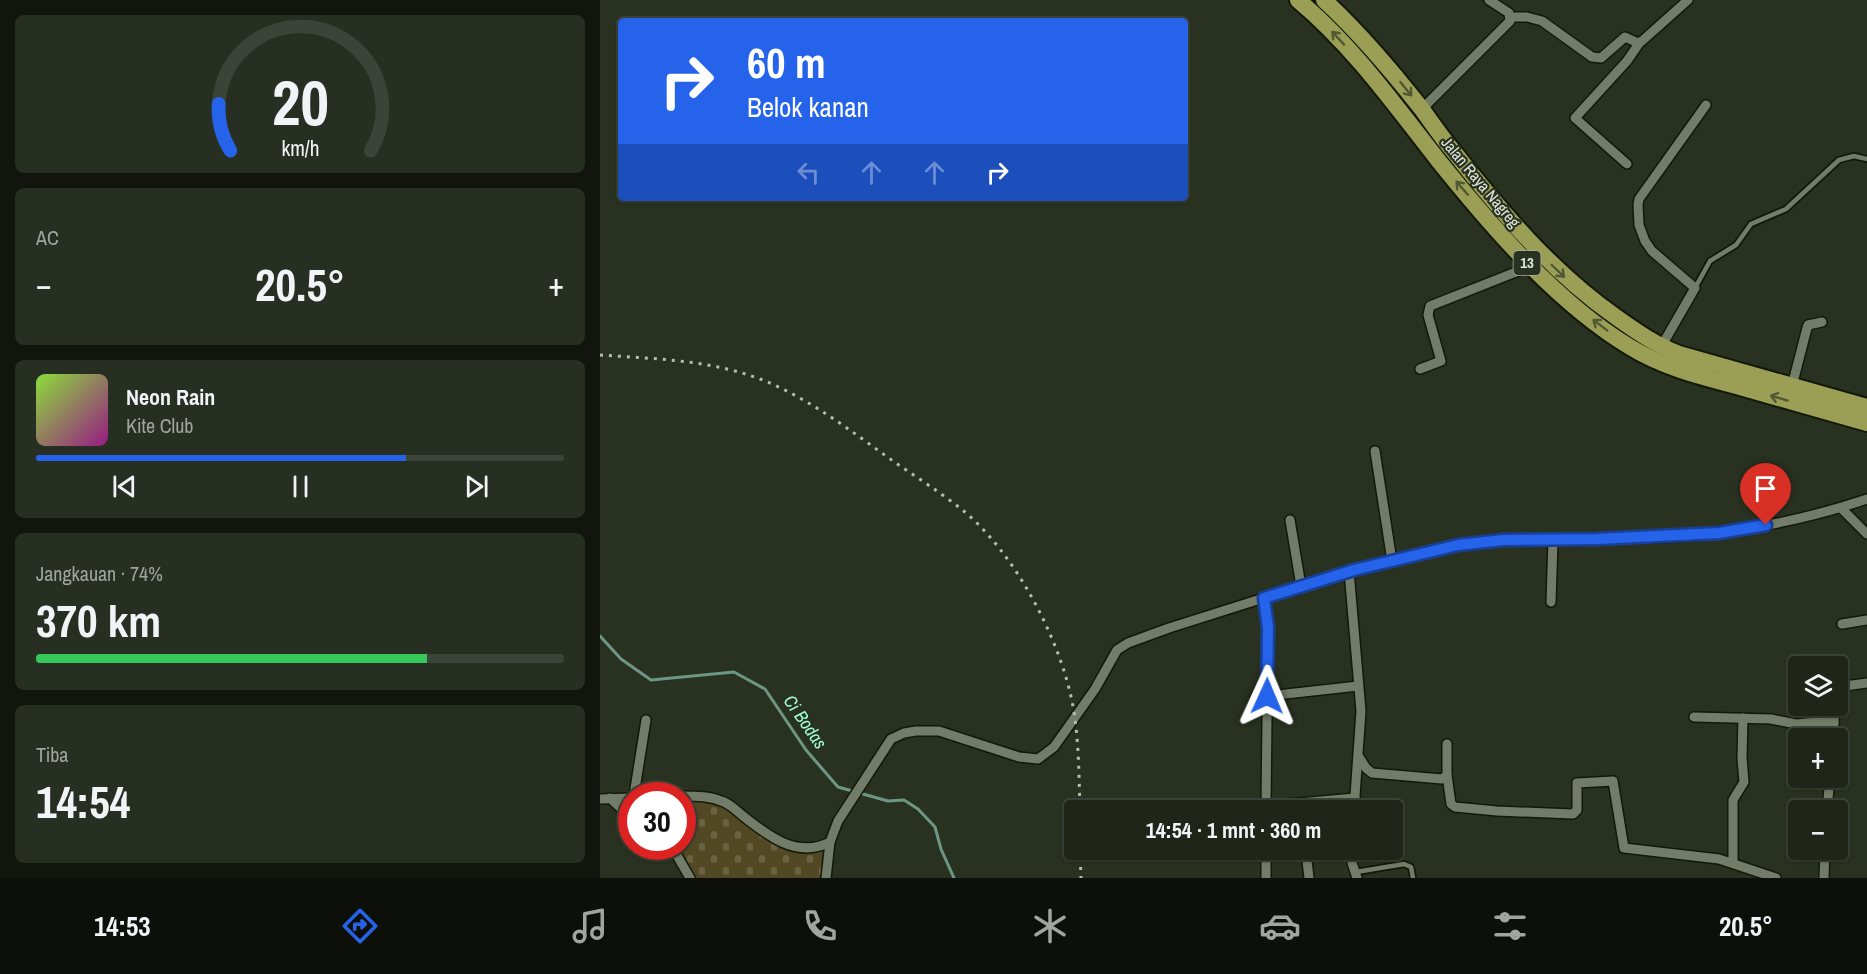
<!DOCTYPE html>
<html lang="id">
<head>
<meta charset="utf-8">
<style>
	body { margin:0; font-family:"Archivo Narrow",sans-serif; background:#272e22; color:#f1f3f6; height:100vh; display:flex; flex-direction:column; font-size:22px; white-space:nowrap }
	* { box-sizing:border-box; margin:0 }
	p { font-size:20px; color:#a1a5a2 }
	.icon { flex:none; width:33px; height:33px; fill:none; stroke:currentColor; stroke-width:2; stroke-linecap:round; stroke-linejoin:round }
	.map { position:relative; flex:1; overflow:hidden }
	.sheet { display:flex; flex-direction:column; gap:15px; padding:15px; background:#11150e; width:600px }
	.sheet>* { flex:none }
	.top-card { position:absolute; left:18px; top:18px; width:570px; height:183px; border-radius:6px; box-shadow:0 2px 4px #0004,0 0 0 2px #3c4338; background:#2563eb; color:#fff; overflow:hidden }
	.buttons { position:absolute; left:1188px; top:656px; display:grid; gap:12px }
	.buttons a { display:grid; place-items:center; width:60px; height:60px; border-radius:6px; background:#1f2619; box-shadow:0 2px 4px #0004,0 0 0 2px #3c4338; font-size:30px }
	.speed { position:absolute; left:18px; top:782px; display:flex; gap:12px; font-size:30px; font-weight:700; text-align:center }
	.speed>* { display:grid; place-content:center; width:78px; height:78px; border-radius:50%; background:#1f2619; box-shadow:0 2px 4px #0004,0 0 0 2px #3c4338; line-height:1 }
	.speed .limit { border:9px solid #d22; background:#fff; color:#111 }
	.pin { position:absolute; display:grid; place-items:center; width:51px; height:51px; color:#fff; margin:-62px -26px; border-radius:50% 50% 50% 0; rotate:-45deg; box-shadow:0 0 6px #0007 }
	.pin .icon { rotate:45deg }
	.me { position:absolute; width:66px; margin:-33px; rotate:1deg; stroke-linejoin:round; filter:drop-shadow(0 0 4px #0008) }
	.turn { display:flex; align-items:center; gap:21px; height:126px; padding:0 30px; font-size:27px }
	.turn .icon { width:78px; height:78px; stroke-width:2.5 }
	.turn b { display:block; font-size:42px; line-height:51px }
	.lanes { display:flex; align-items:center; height:57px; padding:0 30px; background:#0003; justify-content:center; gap:30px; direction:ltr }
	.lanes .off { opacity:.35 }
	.big { font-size:45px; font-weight:700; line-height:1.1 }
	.sheet .tile { flex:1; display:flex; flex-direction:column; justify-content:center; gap:9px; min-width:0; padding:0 21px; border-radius:9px; background:#272e22 }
	.sheet .dial { align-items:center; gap:0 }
	.dial svg { height:156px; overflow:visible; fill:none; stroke:#3c4338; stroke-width:7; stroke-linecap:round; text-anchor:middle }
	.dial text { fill:#f1f3f6; stroke:none }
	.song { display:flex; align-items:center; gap:18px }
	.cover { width:72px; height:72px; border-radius:9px; background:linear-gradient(135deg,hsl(90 70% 55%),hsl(310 70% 35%)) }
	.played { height:6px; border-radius:3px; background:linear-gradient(90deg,#2563eb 70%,#3c4338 70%) }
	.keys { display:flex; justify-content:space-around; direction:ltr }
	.heat { display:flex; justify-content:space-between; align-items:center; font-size:33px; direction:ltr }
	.charge { height:9px; border-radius:4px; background:linear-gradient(90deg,#34c759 74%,#3c4338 0) }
	.trip { position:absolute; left:464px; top:800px; width:339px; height:60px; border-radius:6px; background:#1f2619; box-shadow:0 2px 4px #0004,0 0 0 2px #3c4338; font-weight:700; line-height:60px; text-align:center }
	.tab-bar { display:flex; height:96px; justify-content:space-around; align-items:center; background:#0c0f0a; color:#a1a5a2 }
	.tab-bar .icon { width:42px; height:42px }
	.tab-bar .active { color:#2563eb }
	.tab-bar b { font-size:27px; color:#f1f3f6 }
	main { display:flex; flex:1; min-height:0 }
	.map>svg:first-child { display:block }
</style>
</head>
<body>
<main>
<section class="sheet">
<div class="tile dial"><svg viewBox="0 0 100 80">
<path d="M14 69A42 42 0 1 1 86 69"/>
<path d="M14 69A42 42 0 0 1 8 45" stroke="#2563eb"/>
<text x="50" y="56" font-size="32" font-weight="700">20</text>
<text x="50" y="72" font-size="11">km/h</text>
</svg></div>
<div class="tile"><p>AC</p>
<div class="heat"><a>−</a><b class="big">20.5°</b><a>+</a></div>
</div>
<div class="tile">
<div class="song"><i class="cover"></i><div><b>Neon Rain</b><p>Kite Club</p></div></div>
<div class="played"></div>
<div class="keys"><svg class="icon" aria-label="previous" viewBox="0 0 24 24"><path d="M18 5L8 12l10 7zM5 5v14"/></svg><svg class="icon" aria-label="pause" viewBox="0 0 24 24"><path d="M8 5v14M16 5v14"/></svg><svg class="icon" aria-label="next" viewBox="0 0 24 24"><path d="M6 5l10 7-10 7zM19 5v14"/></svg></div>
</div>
<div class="tile"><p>Jangkauan · 74%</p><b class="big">370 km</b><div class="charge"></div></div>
<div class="tile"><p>Tiba</p><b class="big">14:54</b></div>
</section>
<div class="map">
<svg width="1267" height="878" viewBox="0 0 1267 878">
	<defs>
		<pattern id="cemetery-stones" width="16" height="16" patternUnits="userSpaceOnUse" patternTransform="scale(1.5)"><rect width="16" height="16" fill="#534824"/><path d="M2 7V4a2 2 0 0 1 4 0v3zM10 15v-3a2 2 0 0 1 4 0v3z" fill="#6b6243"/></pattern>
	</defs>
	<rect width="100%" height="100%" fill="#293221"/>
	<path fill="url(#cemetery-stones)" d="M83,796L126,802L195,846L230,842L226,878H90L67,846H82Z"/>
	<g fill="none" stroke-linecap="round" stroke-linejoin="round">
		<path stroke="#6e9685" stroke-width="3" d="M0,636L21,659L51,680L134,672L165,689L206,750L238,787L288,801L304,800L318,809L335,827L341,849L354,878"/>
		<g stroke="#121909" stroke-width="8">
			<g id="service">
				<path d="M1095,288L1110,261L1136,245L1151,224L1186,209L1239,160L1254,156L1267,159"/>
				<path d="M756,872L804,864L811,867L813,878"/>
			</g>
		</g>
		<g stroke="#121909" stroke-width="12">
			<g id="minor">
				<path d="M910,17H927L942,21L992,57L1001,58L1025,37L1038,43L1042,41L1088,0"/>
				<path d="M822,109L910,21L909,13L889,0"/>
				<path d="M1027,164L975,118L1027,61L1040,42"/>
				<path d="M1061,347L1095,288L1052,251L1045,241L1039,225L1038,205L1039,199L1106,105"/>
				<path d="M820,369L841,361L828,315L830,306L931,266"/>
				<path d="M1192,386L1207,328L1208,325L1222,322"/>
				<path d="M775,451L792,561"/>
				<path d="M1241,508L1267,534"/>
				<path d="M690,520L701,586"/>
				<path d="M951,602L953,540"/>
				<path d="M1242,624L1267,620"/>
				<path d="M1238,687L1267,683"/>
				<path d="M667,696L758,686"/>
				<path d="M1094,717L1171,719L1196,724L1218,722L1234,723"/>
				<path d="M1233,738L1235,705"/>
				<path d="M759,757L766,768L772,773L842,779L847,775V744"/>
				<path d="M847,775L851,804L855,807L897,811L973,814L977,810V783L1013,781L1024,848L1119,859L1176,878"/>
				<path d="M34,795L46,720"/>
				<path d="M82,796C97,796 110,796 124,802C131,805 137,811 143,816C168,836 197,859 230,842L238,821L291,739L304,733L316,731H339L419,757L438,759L454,747L495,689L517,650L528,643L569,628L749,571"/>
				<path d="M10,798L32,819"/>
				<path d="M0,799L32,798"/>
				<path d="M586,809L666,806L668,629L664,599"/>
				<path d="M666,810V806L755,798"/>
				<path d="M754,810L761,711L749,571L858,545L887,542C964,535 1043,543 1120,533C1170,526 1220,515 1267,499"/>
				<path d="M1227,810L1230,777"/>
				<path d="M67,846L75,852L90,878"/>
				<path d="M666,849V878"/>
				<path d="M753,849L752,863L757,878"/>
				<path d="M666,854L706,852L709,878"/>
				<path d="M1133,863V800L1144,782L1142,758L1143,718"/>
				<path d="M226,878L230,842"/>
				<path d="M1224,878L1225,849"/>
			</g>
		</g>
		<g stroke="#121909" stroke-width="20">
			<g id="trunk">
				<path d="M698,0C753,46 794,104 838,160C891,226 957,303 1030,347C1064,368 1102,377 1140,387C1182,399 1225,411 1267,423"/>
				<path d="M724,0C760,33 791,70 821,108C832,123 842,138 854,152C902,213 953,273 1016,317C1037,332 1056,345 1079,354L1267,407"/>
			</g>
		</g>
		<use href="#service" stroke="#727c68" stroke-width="4.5"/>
		<use href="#minor" stroke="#727c68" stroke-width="9"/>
		<use href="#trunk" stroke="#9b9f56" stroke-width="16"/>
		<g stroke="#b6bdb1" stroke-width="3" stroke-dasharray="3 6" stroke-linecap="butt">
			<path d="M0,355C42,358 85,359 127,369C190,383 241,424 293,461C315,476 338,491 360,508C416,552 466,648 475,719C479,749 479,780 480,810"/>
			<path d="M480,849L481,878"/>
		</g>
	</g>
	<defs><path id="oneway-shaft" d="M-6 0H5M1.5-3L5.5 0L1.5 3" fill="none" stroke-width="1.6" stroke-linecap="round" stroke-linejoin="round" transform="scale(1.5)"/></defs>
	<g stroke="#515834">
		<use href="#oneway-shaft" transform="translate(738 38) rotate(-133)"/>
		<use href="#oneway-shaft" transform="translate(806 89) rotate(51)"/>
		<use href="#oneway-shaft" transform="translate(862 188) rotate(-131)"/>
		<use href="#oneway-shaft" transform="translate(958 271) rotate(44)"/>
		<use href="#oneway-shaft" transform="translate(1000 325) rotate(-143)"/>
		<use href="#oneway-shaft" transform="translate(1179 398) rotate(-164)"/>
	</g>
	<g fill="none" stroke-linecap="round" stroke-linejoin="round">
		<g stroke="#184099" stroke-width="15">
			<path id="route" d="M667,696L668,628L664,598L754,570L858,545L903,540L997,539L1119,533L1166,525"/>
		</g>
		<use href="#route" stroke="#2563eb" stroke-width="10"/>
	</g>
	<g text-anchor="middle" stroke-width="4.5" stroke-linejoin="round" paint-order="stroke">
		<rect fill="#293221" stroke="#aab1a4" stroke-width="1.5" x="913.5" y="251" width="27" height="24" rx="4.5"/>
		<g font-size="15" font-weight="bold" fill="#e1e7dc">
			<text x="927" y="268">13</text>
		</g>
		<g font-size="16" fill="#e1e7dc" stroke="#293221">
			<text transform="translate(881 182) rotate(50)" y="6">Jalan Raya Nagreg</text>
		</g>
		<g font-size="18" font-style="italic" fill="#a0f9d7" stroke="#293221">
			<text transform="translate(205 722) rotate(55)" y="6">Ci Bodas</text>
		</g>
	</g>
</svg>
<div class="buttons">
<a><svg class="icon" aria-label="layers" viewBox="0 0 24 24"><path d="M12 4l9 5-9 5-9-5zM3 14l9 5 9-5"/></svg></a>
<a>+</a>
<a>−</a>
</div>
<div class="speed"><div class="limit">30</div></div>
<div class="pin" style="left:1166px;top:525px;background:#d93025"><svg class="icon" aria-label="arrive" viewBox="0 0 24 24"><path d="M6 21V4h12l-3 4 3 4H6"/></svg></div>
<svg class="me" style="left:667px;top:696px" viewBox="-20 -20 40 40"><path d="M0-17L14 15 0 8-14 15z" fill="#2563eb" stroke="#fff" stroke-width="4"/></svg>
<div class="trip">14:54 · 1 mnt · 360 m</div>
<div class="top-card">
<div class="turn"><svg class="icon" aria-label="right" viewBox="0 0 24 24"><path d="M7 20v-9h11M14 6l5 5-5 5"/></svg><div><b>60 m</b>Belok kanan</div></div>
<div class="lanes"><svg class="icon off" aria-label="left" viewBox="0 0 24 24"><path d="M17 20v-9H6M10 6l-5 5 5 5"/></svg><svg class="icon off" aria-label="ahead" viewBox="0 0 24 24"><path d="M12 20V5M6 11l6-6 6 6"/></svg><svg class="icon off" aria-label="ahead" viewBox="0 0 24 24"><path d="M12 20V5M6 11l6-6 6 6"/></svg><svg class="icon" aria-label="right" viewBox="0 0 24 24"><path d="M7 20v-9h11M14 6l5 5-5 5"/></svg></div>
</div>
</div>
</main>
<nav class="tab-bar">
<b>14:53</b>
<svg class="icon active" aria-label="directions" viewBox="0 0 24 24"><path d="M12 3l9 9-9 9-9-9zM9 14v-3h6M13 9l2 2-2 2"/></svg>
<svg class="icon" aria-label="music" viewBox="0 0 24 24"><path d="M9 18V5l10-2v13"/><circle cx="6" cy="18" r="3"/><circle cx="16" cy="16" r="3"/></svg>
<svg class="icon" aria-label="phone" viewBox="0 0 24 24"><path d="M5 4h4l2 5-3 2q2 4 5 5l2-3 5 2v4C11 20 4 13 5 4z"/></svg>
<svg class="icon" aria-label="climate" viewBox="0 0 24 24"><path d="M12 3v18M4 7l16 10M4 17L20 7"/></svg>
<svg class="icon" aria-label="car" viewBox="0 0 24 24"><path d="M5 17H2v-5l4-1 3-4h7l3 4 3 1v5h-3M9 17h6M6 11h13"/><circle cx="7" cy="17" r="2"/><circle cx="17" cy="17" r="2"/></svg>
<svg class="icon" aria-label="filters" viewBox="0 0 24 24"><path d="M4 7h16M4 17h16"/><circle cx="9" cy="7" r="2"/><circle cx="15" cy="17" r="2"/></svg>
<b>20.5°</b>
</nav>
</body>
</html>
